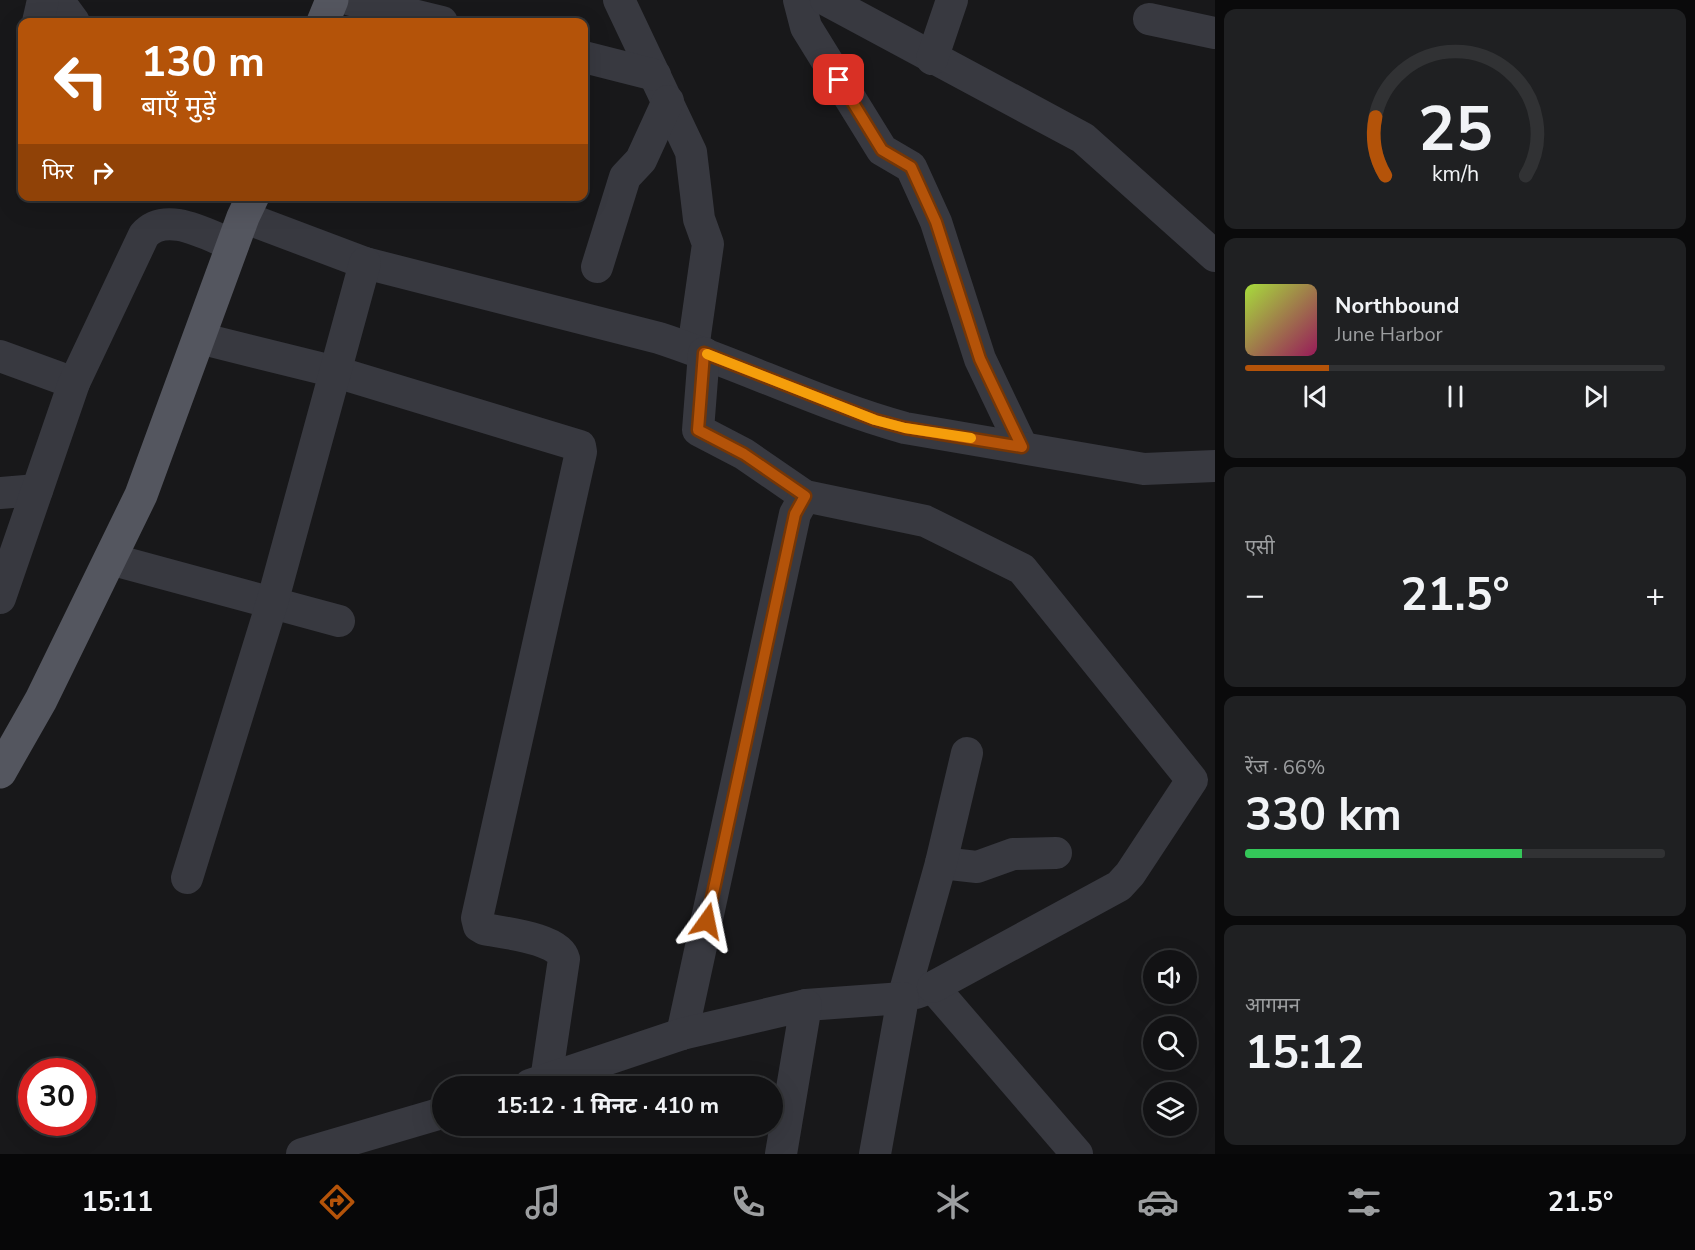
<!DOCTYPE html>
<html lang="hi">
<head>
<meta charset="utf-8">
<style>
	body { margin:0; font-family:"Nunito Sans","Noto Sans Devanagari",sans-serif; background:#1f2022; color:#f1f3f6; height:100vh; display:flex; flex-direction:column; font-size:22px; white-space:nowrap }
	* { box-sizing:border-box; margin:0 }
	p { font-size:20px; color:#9c9ea0 }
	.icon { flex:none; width:33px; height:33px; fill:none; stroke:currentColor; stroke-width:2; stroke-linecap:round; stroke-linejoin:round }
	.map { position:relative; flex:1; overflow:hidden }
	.sheet { display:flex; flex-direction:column; gap:9px; padding:9px; background:#0a0a0b; width:480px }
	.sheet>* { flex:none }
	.top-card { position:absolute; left:18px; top:18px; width:570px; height:183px; border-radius:12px; box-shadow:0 6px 24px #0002,0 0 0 2px #313234; background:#b45309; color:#fff; overflow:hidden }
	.fabs { position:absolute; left:1143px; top:950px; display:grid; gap:12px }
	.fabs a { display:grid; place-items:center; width:54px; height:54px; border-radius:50%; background:#121214; box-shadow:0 6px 24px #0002,0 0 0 2px #313234; font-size:30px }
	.speed { position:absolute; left:18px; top:1058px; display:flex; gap:12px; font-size:30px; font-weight:700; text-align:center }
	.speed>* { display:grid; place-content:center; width:78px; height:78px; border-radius:50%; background:#121214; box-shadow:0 6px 24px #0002,0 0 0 2px #313234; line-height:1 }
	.speed .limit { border:9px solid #d22; background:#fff; color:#111 }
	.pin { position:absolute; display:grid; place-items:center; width:51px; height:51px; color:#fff; margin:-26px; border-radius:12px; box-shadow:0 3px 9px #0006 }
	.me { position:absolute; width:66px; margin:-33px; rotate:12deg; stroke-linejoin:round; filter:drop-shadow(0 0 4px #0008) }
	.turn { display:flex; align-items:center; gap:21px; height:126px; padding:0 24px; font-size:27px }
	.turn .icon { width:78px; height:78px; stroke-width:2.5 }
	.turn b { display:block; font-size:42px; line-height:51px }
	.then { display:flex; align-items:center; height:57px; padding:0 24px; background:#0003; gap:12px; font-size:22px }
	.big { font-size:45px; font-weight:700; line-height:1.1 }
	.sheet .tile { flex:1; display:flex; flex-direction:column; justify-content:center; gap:9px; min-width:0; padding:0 21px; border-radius:12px; background:#1f2022 }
	.sheet .dial { align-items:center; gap:0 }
	.dial svg { height:156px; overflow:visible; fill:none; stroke:#313234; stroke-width:7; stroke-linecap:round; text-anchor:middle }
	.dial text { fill:#f1f3f6; stroke:none }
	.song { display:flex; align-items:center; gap:18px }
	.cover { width:72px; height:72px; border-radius:9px; background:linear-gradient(135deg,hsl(80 70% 55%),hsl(330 70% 35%)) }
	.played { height:6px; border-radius:3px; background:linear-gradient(90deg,#b45309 20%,#313234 20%) }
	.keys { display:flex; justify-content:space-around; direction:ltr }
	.heat { display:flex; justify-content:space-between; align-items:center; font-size:33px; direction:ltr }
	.charge { height:9px; border-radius:4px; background:linear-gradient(90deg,#34c759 66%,#313234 0) }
	.trip { position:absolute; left:432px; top:1076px; width:351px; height:60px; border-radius:30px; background:#121214; box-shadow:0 6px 24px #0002,0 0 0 2px #313234; font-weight:700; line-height:60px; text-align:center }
	.tabs { display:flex; height:96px; justify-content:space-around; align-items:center; background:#070708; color:#9c9ea0 }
	.tabs .icon { width:42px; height:42px }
	.tabs .on { color:#b45309 }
	.tabs b { font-size:27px; color:#f1f3f6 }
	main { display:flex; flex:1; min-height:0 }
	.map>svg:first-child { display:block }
</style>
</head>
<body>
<main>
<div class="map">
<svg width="1215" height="1154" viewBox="0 0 1215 1154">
	<rect width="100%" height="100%" fill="#18181a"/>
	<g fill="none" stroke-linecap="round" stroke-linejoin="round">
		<g stroke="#383940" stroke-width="32">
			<path d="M58,0L74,22"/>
			<path d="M351,0L442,22"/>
			<path d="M619,0L691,152L699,219L708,244L693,349"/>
			<path d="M799,0L806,27L882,150L911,167L936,222L980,359L1022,447"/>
			<path d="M826,0L1083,138L1215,256"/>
			<path d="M1149,19L1215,33"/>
			<path d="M38,22L43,0"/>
			<path d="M584,57L655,75"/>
			<path d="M932,59L952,0"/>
			<path d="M243,217L365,263L659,338C742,365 821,405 905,428L1144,469L1215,466"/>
			<path d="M597,267L625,177L641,160L668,101"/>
			<path d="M199,338L336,372L580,446L581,452L477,918L479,926L484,929C504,933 559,938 564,959L546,1080"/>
			<path d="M704,353L698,430L744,454L805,496"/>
			<path d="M0,356L74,383"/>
			<path d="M0,493L37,490"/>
			<path d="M110,559L339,621"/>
			<path d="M0,598L74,383L144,235C166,210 207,235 233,245"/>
			<path d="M941,863L977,867L1013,854L1056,853"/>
			<path d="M187,878L272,603L365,263"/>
			<path d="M916,993L933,987L1077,1154"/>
			<path d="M903,998L941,863L967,753"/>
			<path d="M806,1005L903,998L875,1154"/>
			<path d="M682,1034L795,514L805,496L925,521L1022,569L1192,780L1130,874L1119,886L933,987"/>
			<path d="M530,1085L682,1034L806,1005L781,1154"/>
			<path d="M302,1154L442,1113"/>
		</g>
		<g stroke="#54565f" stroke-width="33">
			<path d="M323,22L332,0"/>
			<path d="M0,772L41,700L141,495L243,217L253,196"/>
		</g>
	</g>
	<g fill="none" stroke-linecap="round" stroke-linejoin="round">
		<g stroke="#753606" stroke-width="15">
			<path id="route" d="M707,921L795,514L805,496L744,454L698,430L704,353L875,420L905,428L1022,447L980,359L936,222L911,167L882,150L839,80"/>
		</g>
		<use href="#route" stroke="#b45309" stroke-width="10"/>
		<path stroke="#f59e0b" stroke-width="10" d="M707,354L875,420L905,428L971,438"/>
	</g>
</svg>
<div class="fabs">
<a><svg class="icon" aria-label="sound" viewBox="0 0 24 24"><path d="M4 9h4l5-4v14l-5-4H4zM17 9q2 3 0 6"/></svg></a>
<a><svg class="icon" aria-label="search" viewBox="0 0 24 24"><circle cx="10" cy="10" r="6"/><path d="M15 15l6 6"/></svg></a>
<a><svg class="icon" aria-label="layers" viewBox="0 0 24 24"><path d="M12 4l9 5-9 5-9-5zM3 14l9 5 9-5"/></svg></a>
</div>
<div class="speed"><div class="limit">30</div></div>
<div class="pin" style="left:839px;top:80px;background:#d93025"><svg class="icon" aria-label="arrive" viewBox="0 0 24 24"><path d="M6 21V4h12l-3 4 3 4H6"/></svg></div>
<svg class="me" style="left:707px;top:921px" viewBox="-20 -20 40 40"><path d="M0-17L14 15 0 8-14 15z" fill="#b45309" stroke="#fff" stroke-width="4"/></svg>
<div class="trip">15:12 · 1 मिनट · 410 m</div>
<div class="top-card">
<div class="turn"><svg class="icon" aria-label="left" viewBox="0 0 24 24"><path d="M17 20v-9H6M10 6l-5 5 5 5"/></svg><div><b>130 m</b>बाएँ मुड़ें</div></div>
<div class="then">फिर<svg class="icon" aria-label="right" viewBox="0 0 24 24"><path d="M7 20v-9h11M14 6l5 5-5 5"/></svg></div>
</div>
</div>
<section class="sheet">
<div class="tile dial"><svg viewBox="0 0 100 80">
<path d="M14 69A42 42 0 1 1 86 69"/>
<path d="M14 69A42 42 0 0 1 9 39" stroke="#b45309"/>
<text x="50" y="56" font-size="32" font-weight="700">25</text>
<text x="50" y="72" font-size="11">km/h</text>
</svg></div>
<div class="tile">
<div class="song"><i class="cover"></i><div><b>Northbound</b><p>June Harbor</p></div></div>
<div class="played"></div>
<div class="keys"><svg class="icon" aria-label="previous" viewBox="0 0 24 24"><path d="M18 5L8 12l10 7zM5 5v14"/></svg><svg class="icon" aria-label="pause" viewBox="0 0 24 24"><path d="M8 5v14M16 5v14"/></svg><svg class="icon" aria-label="next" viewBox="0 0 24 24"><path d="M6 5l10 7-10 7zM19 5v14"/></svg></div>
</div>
<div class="tile"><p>एसी</p>
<div class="heat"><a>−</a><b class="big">21.5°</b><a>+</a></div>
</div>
<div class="tile"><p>रेंज · 66%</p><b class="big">330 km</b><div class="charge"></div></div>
<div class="tile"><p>आगमन</p><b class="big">15:12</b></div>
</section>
</main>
<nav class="tabs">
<b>15:11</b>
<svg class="icon on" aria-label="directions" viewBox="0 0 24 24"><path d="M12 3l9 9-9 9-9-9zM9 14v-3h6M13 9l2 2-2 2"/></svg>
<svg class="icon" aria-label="music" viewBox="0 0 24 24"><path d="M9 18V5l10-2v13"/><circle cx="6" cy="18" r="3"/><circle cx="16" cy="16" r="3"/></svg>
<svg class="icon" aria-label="phone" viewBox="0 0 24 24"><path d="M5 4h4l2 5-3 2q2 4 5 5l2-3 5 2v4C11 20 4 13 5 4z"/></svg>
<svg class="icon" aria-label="climate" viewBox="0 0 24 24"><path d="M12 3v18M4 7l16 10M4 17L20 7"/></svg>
<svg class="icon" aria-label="car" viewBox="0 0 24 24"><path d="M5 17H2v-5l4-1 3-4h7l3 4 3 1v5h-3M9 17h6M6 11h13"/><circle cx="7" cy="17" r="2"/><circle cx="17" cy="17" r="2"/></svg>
<svg class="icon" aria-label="filters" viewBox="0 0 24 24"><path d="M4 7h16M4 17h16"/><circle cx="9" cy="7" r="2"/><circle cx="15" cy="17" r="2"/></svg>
<b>21.5°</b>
</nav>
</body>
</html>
